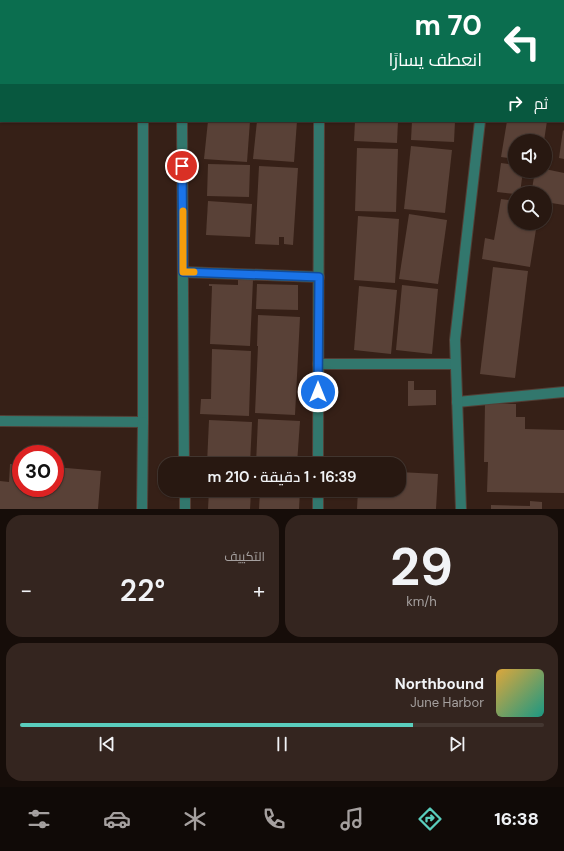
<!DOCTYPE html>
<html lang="ar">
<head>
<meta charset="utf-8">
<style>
	body { margin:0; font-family:"DM Sans",Cairo,sans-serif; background:#34251f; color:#f1f3f6; direction:rtl; height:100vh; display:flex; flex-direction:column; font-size:15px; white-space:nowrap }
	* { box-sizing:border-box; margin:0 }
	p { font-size:13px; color:#a5a09f }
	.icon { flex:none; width:22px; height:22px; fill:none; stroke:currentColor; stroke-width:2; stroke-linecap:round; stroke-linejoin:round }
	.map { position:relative; height:509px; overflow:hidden; direction:ltr }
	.side { display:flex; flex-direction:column; gap:6px; padding:6px; background:#160d09; flex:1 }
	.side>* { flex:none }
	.guide { position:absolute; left:0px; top:0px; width:564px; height:122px; box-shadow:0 1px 3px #0004,0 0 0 1px #443731; direction:rtl; background:#0b6e4f; color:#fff; overflow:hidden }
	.fabs { position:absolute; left:508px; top:134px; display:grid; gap:8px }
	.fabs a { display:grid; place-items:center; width:44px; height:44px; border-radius:50%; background:#281811; box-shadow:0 1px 3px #0004,0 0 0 1px #443731; font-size:20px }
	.speed { position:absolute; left:12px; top:445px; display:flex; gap:8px; font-size:20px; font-weight:700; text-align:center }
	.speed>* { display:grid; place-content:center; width:52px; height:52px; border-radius:50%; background:#281811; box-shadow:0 1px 3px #0004,0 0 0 1px #443731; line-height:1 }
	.speed .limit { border:6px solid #d22; background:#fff; color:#111 }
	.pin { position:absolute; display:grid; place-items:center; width:34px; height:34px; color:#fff; margin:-17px; border:2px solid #fff; border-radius:50%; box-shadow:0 1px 4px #0007 }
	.me { position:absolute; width:44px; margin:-22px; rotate:0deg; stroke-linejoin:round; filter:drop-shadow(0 0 3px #0008) }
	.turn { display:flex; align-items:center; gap:14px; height:84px; padding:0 16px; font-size:18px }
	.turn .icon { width:52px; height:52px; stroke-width:2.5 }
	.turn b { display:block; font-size:28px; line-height:34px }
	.then { display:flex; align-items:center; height:38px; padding:0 16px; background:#0003; gap:8px; font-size:15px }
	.big { font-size:30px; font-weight:600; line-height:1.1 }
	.side .tile { flex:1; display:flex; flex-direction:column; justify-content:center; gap:6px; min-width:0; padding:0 14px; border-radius:16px; background:#34251f }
	.side .dial { align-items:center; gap:0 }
	.dial b { font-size:52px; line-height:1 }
	.song { display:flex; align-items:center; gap:12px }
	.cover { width:48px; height:48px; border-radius:6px; background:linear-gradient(135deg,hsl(40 70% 55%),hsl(170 70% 35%)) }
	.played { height:4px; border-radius:2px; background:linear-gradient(90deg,#5acebd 75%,#443731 75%) }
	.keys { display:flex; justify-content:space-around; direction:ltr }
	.heat { display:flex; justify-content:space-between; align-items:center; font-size:22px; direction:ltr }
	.side .tiles { flex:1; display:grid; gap:6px; grid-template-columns:1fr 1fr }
	.tile:last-child { grid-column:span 2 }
	.trip { position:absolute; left:158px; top:457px; width:248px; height:40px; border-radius:16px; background:#281811; box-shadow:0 1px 3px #0004,0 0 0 1px #443731; font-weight:600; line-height:40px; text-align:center; direction:rtl }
	.dock { display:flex; height:64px; justify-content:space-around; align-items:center; background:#100a07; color:#a5a09f }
	.dock .icon { width:28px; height:28px }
	.dock .current { color:#5acebd }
	.dock b { font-size:18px; color:#f1f3f6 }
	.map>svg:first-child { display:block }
</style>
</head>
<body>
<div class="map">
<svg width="564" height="509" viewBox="0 0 564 509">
	<rect width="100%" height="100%" fill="#362017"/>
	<g fill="#594137">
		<path d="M208,121H250L247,162L204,159Z"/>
		<path d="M257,121H297L294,162L253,159Z"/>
		<path d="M355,121H398L397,143L354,141Z"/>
		<path d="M412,121H455L454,142L411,140Z"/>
		<path d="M507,121H547L544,141H515V159L501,157Z"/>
		<path d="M563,130L564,131V159L559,158Z"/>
		<path d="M411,146L452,150L445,213L404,209Z"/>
		<path d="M357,148L398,149L396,212L355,211Z"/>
		<path d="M501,163L515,165V171H523L520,193H515V194L497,192Z"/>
		<path d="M208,164L250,165L249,197L207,196Z"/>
		<path d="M259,166L298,168L293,245L284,244V237H279V245L255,244Z"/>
		<path d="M545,169L564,173V205L545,202V193H541V190L532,189L535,171H545Z"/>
		<path d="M501,199L515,201V223H537L530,267L482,259L485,238L494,240Z"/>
		<path d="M208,201L252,204L250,237L206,235Z"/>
		<path d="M409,214L447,220L438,284L399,279Z"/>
		<path d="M358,216L399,219L395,283L354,280Z"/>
		<path d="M493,267L528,271L515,378L480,374Z"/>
		<path d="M238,279L253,280L250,346L210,344L212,286H209V284L238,285Z"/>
		<path d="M257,284L298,285V310L256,309Z"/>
		<path d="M402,285L438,289L432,354L396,350Z"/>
		<path d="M359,286L397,290L391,354L354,350Z"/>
		<path d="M258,315L300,317L295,415L255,413L258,346H257Z"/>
		<path d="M212,349L251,351L249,416L200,414L201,399H211Z"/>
		<path d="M408,381H414V390H436V405L408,406Z"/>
		<path d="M485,403L516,404V417H525V429L564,430V493L487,492L488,462H484Z"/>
		<path d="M258,419L300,421L297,464H256Z"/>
		<path d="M209,420L252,422L250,464H207Z"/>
		<path d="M10,464L21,465V488H55V467L101,471L98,509H0V481L9,482Z"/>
		<path d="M399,472L438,474L436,509H357L358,490H399Z"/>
		<path d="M209,490L251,492L250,509H208Z"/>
		<path d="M260,490H300L299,509H259Z"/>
		<path d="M530,501L542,502V509H491V505L530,506Z"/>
	</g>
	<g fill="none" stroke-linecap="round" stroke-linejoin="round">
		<g stroke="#533e35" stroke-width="12">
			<g id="minor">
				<path d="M143,0V1"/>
				<path d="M182,0V1"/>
				<path d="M320,1V0"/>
				<path d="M450,1L459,0"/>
				<path d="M494,1V0"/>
				<path d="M182,121L184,464"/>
				<path d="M183,272L319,277"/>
				<path d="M318,364H455"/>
				<path d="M457,402L564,392"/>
				<path d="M0,421L143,422V121"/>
				<path d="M318,464L319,121"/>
				<path d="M185,490V509"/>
				<path d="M142,509L143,422"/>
				<path d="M318,509V490"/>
				<path d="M461,509L455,340L480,121"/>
			</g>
		</g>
		<use href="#minor" stroke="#32776d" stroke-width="10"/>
	</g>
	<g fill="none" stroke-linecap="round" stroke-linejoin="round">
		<g stroke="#114b97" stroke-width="10">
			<path id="route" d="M182,166L183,272L319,277L318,392"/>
		</g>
		<use href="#route" stroke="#1a73e8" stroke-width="7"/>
		<path stroke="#f59e0b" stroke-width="7" d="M183,211V272H194"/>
	</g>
</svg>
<div class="fabs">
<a><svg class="icon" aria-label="sound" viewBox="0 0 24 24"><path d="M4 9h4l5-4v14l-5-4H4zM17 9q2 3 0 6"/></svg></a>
<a><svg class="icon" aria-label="search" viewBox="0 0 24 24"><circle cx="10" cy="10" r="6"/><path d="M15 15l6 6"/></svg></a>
</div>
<div class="speed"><div class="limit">30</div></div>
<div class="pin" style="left:182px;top:166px;background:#d93025"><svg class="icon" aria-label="arrive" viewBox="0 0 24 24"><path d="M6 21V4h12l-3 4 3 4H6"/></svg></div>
<svg class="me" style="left:318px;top:392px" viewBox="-20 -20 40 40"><circle r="17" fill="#1a73e8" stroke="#fff" stroke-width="3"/><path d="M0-11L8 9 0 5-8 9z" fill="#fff"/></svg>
<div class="trip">16:39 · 1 دقيقة · 210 m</div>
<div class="guide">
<div class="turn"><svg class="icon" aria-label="left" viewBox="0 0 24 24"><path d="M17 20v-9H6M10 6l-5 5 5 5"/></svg><div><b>70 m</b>انعطف يسارًا</div></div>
<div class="then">ثم<svg class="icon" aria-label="right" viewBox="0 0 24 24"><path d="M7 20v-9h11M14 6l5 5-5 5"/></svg></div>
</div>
</div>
<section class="side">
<div class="tiles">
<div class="tile dial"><b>29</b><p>km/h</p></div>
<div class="tile"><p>التكييف</p>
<div class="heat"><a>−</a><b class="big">22°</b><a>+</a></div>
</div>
<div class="tile">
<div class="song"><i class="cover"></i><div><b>Northbound</b><p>June Harbor</p></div></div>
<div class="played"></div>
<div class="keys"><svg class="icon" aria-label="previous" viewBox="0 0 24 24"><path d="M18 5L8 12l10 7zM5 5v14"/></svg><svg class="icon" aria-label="pause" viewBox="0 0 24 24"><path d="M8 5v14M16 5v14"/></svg><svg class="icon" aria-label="next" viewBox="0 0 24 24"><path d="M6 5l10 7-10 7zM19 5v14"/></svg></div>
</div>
</div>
</section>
<nav class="dock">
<b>16:38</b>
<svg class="icon current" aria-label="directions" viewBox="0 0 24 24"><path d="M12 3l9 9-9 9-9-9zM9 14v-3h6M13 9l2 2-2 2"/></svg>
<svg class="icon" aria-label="music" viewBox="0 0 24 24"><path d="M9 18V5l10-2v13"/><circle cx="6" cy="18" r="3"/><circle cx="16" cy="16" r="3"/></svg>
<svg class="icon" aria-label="phone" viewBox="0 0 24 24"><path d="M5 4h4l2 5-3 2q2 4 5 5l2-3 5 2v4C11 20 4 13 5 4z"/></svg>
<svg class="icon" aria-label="climate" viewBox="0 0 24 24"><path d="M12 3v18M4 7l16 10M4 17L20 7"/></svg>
<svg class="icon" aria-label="car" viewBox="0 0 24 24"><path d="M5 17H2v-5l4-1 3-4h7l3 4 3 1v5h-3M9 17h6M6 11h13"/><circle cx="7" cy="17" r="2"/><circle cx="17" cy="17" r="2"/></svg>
<svg class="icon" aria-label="filters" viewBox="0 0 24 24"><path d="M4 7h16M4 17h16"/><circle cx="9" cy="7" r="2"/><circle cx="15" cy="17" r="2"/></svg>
</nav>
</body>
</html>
